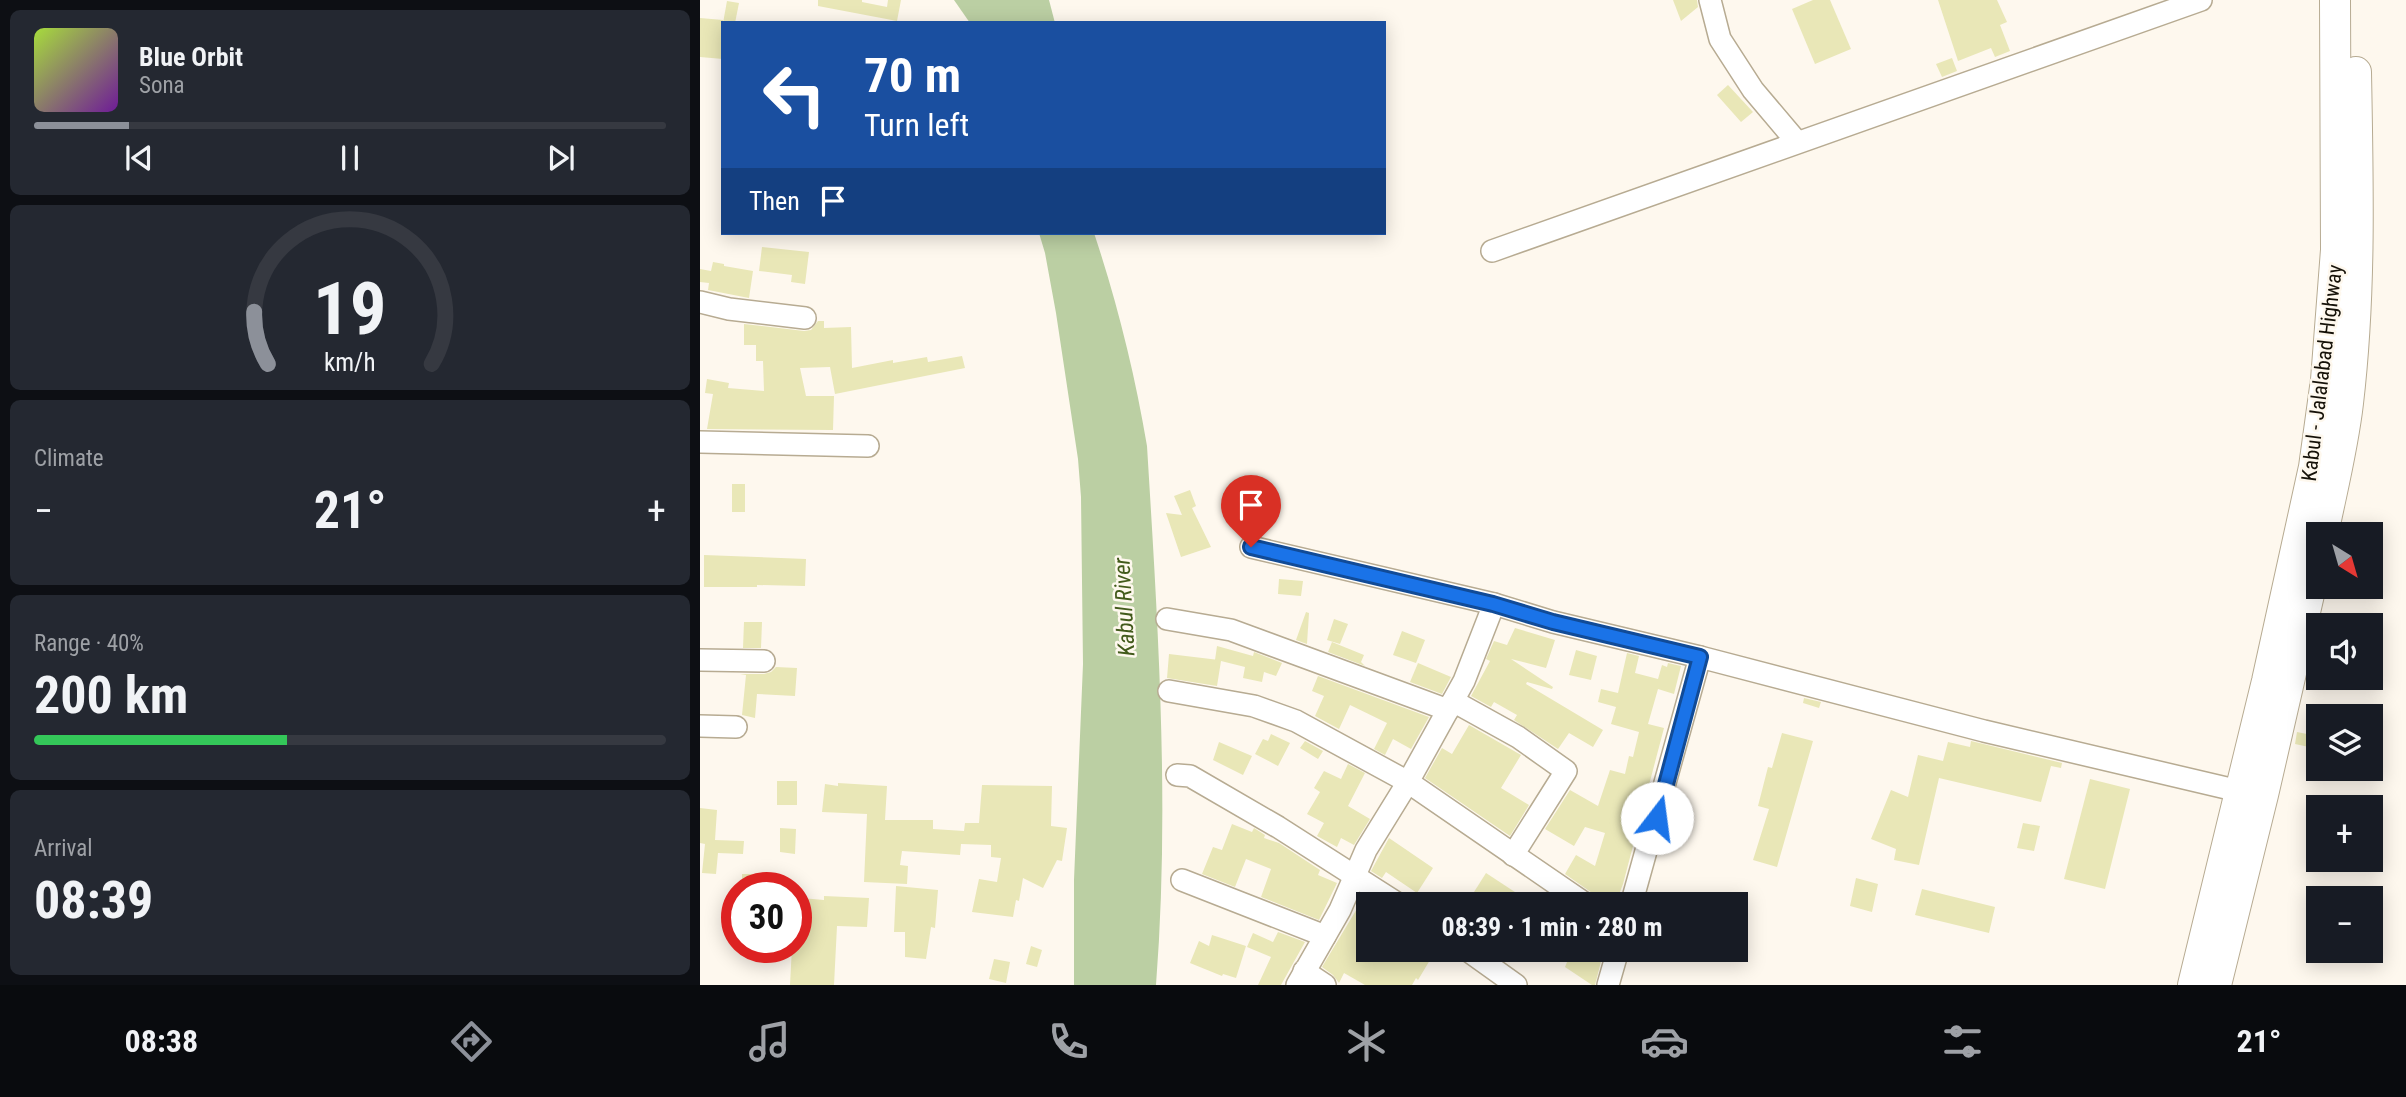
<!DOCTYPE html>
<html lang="en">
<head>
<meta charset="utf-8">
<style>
	body { margin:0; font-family:"Roboto Condensed",sans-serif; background:#242831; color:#f1f3f6; height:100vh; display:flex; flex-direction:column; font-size:26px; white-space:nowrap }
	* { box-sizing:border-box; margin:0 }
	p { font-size:23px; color:#9ea1a6 }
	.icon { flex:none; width:38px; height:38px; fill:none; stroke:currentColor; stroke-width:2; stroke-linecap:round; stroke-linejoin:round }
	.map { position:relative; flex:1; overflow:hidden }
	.details { display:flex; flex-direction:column; gap:10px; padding:10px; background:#0d0f14; width:700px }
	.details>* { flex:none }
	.top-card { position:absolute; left:21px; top:21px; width:665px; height:214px; border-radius:0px; box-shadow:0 4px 18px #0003; background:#1a4fa0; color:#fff; overflow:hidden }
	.needle { width:46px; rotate:143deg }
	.controls { position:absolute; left:1606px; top:522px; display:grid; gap:14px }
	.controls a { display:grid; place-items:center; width:77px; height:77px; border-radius:0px; background:#171b24; box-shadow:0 4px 18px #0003; font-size:35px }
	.speed { position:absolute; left:21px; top:872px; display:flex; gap:14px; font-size:35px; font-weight:700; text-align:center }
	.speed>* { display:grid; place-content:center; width:91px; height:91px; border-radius:50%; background:#171b24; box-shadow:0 4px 18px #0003; line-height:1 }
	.speed .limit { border:10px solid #d22; background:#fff; color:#111 }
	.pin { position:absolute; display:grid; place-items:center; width:60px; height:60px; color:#fff; margin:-72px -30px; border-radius:50% 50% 50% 0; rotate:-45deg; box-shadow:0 0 7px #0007 }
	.pin .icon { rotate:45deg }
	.me { position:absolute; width:77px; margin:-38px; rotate:15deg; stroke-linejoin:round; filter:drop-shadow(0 0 5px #0008) }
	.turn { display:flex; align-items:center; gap:24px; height:147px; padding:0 28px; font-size:32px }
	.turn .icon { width:91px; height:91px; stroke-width:2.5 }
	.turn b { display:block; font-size:49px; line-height:60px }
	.then { display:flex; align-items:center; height:66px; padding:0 28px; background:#0003; gap:14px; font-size:26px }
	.big { font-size:52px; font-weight:700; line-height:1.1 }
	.details .tile { flex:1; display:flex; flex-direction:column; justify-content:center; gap:10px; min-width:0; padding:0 24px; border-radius:10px; background:#242831 }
	.details .dial { align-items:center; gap:0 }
	.dial svg { height:182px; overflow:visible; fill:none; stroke:#363941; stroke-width:7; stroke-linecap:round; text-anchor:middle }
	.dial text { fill:#f1f3f6; stroke:none }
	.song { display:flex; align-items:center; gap:21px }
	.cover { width:84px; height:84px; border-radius:10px; background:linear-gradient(135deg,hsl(80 70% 55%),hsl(280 70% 35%)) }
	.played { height:7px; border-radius:4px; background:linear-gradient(90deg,#8c9099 15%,#363941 15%) }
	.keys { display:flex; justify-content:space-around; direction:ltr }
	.heat { display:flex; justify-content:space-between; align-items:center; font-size:38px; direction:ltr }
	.charge { height:10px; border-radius:5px; background:linear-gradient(90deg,#34c759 40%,#363941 0) }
	.trip { position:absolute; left:656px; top:892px; width:392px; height:70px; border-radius:0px; background:#171b24; box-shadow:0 4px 18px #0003; font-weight:700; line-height:70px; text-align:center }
	.tabs { display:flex; height:112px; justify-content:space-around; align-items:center; background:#090b0e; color:#9ea1a6 }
	.tabs .icon { width:49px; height:49px }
	.tabs .current { color:#8c9099 }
	.tabs b { font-size:32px; color:#f1f3f6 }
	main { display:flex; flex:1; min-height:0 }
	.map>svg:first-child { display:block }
</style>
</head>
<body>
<main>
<section class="details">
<div class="tile">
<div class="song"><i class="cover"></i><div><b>Blue Orbit</b><p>Sona</p></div></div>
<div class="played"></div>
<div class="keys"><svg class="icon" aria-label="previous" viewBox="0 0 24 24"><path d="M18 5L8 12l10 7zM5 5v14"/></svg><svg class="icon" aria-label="pause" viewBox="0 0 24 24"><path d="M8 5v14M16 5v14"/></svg><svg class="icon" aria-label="next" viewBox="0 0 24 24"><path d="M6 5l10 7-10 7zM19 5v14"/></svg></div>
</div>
<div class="tile dial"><svg viewBox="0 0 100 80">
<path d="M14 69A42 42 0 1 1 86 69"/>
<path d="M14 69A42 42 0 0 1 8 46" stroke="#8c9099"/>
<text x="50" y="56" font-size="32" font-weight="700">19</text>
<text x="50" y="72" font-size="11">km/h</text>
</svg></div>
<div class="tile"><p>Climate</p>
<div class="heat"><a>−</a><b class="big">21°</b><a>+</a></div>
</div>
<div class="tile"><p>Range · 40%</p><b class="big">200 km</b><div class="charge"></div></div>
<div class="tile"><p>Arrival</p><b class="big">08:39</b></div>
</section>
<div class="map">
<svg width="1706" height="985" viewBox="0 0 1706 985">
	<rect width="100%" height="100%" fill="#fef8ee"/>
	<g fill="#bbcfa3">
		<path d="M254,0H349L355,23H270Z"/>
		<path d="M339,233H394C417,302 435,374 447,446C458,626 470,806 456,985H374V880L383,664L381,497L378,459L356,313L345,253Z"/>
	</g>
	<g fill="#e9e7b7">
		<path d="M118,0H162V2L187,7L188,0H201L197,21L118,6Z"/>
		<path d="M973,0H997L998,7L981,21Z"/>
		<path d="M1113,0H1130L1151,49L1115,64L1092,9Z"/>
		<path d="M1238,0H1297L1307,22L1300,25L1310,51L1295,57L1291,48L1258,61Z"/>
		<path d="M27,1L39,3L35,23H23Z"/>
		<path d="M0,18L23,20V59L0,57Z"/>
		<path d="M1252,58L1257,71L1242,77L1236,64Z"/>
		<path d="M1028,85L1053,112L1041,122L1017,95Z"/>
		<path d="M62,247L109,252L105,284L91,282L92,275L59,271Z"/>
		<path d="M13,262L24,264V266L53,271L49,298L8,290L9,283L0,282V269L11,271Z"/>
		<path d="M118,321H124V328L151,327L152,368L193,360V363L227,357L228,362L262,356L265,368L135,394L130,367L100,368L106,396H134L133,430L7,429L13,394L5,393L7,379L29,383L28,388L64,391L63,361H56V345H44V324L104,331L111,330Z"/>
		<rect x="32" y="484" width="13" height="28"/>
		<path d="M490,490L496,506L492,508L511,547L481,557L466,513L482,515L474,496Z"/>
		<path d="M4,555L106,559L105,586L57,585V587H4Z"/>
		<path d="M579,579L603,581L601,596L578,594Z"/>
		<path d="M606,612L609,613L607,644L596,640Z"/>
		<path d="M634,619L648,624L640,644L627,640Z"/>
		<path d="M44,622H62L61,648H43Z"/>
		<path d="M815,628L855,640L846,668L811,659L853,687L852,689L827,682L826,684L903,730L893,747L869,733L858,749L814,720L817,715L794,702L791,707L771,696L790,661L786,659L794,641L807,645Z"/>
		<path d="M702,631L725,640L716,663L693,655Z"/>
		<path d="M632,642L664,655L661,662L665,666L628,652Z"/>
		<path d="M517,646L553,656L554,652L582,663L576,676L564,672L562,682L543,678L545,667L521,661L517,686L467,678L469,654L519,660H515Z"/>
		<path d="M876,650L897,656L891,680L869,675Z"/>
		<path d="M927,653L939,656L935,673L958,679L962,665L967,667L968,663L981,666L974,694L958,689L948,724L964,728L923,884L915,905H900L895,895L865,874L876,855L895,866L905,833L885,827L874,846L845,829L870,790L898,806L910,770L925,774L929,756L933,757L939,732L911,724L916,707L898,702L901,689L918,693Z"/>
		<path d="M718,663L751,677L742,694L710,682Z"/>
		<path d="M76,667L97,668L95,696L57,694L55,718L42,715L46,675L40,674H64L71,672Z"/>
		<path d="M618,676L729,717L711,749L693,739L685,755L674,749L687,723L650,705L639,729L615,716L624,696L612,691Z"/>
		<path d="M1104,698L1121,702L1119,708L1103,703Z"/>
		<path d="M769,725L821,755L801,788L829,805L810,836L725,778L742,748L752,754Z"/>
		<path d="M1597,732L1612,735L1609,747L1595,744Z"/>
		<path d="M1082,733L1113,741L1077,867L1053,860L1069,809L1058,806L1068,767L1072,768Z"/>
		<path d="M571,734L590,743L578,766L555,754L563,739L568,741Z"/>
		<path d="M605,741L623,751L618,759L600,748Z"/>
		<path d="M1271,741L1362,763L1361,768L1351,766L1341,802L1239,778L1219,865L1194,860L1196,849L1171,839L1191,790L1208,797L1218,755L1243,761L1248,742L1270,747Z"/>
		<path d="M519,742L552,756L543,775L513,760Z"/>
		<path d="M648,764L665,773L648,806L670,819L654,845L641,838L637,847L617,836L624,823L607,814L620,792L614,788L624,771L641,779Z"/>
		<path d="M1390,779L1430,789L1405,889L1364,879Z"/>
		<rect x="77" y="781" width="20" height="24"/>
		<path d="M138,783L187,786L185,820H233V829L264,831L265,823H279L282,785L352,786L351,826L367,828L362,861L357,860L343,888L323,878L319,901L316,900L313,917L272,912L279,879L297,882L301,858L291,857V845L261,844L260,855L202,851L200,865L208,866L207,884L164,882L167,814L122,812L125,784L138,786Z"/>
		<path d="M0,808L17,810L15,840L44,841L43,854L18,853L16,874L2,873L5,844L0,843Z"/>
		<path d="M1323,823L1340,826L1334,851L1317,848Z"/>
		<path d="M532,824L552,832L554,828L565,835L564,838L579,843L620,870L618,875L637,883L619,920L561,897L571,869L546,859L535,887L502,874L513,847L522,850Z"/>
		<path d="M80,828L96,829L95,854L80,852Z"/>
		<path d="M689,838L733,868L717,893L686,872L682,878L671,871Z"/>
		<path d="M786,873L821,896L816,905H794L774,892Z"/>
		<path d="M42,874H60L59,887H42Z"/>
		<path d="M1156,878L1178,884L1172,912L1150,906Z"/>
		<path d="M196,886L238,890L235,928L231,927L226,959L205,957V932H194Z"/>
		<path d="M1222,889L1295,907L1289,933L1215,915Z"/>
		<path d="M124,896L169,898L167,927L137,926L134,985H90L92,947H96L101,898L124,900Z"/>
		<path d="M664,897L668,900V950H713L730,960L718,980L716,978L712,985H665L644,973L639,983L633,975L622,967Z"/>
		<path d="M578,932L605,942L581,985H558L571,957L547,947L553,933L573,942Z"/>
		<path d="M512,935L546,946L536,978L523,974L522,976L490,963L499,941L509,946Z"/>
		<path d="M331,946L342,950L337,967L326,964Z"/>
		<path d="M872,950H904L895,985H892L865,967Z"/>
		<path d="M294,959L310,962L306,983L289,979Z"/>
	</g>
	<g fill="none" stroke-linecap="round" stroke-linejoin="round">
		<g stroke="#b7ab92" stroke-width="24">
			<g id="minor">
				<path d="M1010,0L1020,39L1053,90L1097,142"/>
				<path d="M792,251L1501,0"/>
				<path d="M0,302L29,309L105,318"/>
				<path d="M0,442L168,446"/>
				<path d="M551,547L794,604L853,622L1000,657L931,905"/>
				<path d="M467,619L531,630L748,710"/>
				<path d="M1000,657L1284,731L1539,791"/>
				<path d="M0,660L64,661"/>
				<path d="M469,691L554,706L596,721L708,782L887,905"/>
				<path d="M753,701L818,737L866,771L813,855"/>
				<path d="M0,726L36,727"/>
				<path d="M477,775L490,776L578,827L700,905"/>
				<path d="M482,880L625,936"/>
				<path d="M767,950L816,985"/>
				<path d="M604,971L625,985"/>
				<path d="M597,985L640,910L666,850L708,782L764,681L794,604"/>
				<path d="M908,985L918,950"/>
			</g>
		</g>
		<g stroke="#b7ab92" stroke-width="32">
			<g id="highway">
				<path d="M1623,534C1632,490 1643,447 1648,403C1661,293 1658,182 1656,72"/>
				<path d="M1493,985L1567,681L1614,467L1626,380L1636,250L1635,0"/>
				<path d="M1516,985L1563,795L1619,551"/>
			</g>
		</g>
		<use href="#minor" stroke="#fff" stroke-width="21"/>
		<use href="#highway" stroke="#fff" stroke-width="30"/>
	</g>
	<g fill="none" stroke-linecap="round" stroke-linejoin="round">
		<g stroke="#114b97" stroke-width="18">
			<path id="route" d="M551,547L793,604L853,622L1000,657L957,818"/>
		</g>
		<use href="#route" stroke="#1a73e8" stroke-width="12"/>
	</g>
	<g text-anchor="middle" stroke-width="5" stroke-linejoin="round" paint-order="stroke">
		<g font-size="21" fill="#151108" stroke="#fef8ee">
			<text transform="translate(1622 373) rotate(-83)" y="7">Kabul - Jalalabad Highway</text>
		</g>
		<g font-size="23" font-style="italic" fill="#425a1b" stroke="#fef8ee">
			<text transform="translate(424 607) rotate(-93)" y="8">Kabul River</text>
		</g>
	</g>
</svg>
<div class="controls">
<a><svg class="needle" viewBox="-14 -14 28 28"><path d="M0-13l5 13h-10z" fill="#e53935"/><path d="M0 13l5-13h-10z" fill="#9ea1a6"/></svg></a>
<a><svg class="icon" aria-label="sound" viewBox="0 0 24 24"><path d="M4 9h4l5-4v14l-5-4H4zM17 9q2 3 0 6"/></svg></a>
<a><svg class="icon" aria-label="layers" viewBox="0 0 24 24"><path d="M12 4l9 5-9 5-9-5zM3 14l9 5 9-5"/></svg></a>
<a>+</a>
<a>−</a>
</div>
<div class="speed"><div class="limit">30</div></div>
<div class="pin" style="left:551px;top:547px;background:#d93025"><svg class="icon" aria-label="arrive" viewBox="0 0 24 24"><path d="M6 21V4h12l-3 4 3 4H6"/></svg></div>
<svg class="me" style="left:957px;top:818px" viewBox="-20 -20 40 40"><circle r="19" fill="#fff"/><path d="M0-13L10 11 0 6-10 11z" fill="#1a73e8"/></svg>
<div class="trip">08:39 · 1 min · 280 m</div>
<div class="top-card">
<div class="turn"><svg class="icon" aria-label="left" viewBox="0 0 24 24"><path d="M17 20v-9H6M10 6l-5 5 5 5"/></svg><div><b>70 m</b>Turn left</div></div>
<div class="then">Then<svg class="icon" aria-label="arrive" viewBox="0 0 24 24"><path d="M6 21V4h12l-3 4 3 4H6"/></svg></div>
</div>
</div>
</main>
<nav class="tabs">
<b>08:38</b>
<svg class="icon current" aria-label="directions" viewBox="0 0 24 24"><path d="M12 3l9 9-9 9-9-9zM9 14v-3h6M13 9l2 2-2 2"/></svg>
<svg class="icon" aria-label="music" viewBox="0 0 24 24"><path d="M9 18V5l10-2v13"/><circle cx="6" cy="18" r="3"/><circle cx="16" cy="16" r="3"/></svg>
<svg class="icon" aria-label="phone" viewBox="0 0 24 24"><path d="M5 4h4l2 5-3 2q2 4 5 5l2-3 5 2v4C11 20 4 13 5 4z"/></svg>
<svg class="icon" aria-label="climate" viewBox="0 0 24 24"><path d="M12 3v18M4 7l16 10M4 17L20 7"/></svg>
<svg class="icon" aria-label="car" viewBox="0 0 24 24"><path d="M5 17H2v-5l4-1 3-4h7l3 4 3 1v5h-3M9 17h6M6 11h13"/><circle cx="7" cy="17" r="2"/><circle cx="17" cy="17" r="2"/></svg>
<svg class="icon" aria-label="filters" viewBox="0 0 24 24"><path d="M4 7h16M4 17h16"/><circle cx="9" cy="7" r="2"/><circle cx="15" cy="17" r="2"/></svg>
<b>21°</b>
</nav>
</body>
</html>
